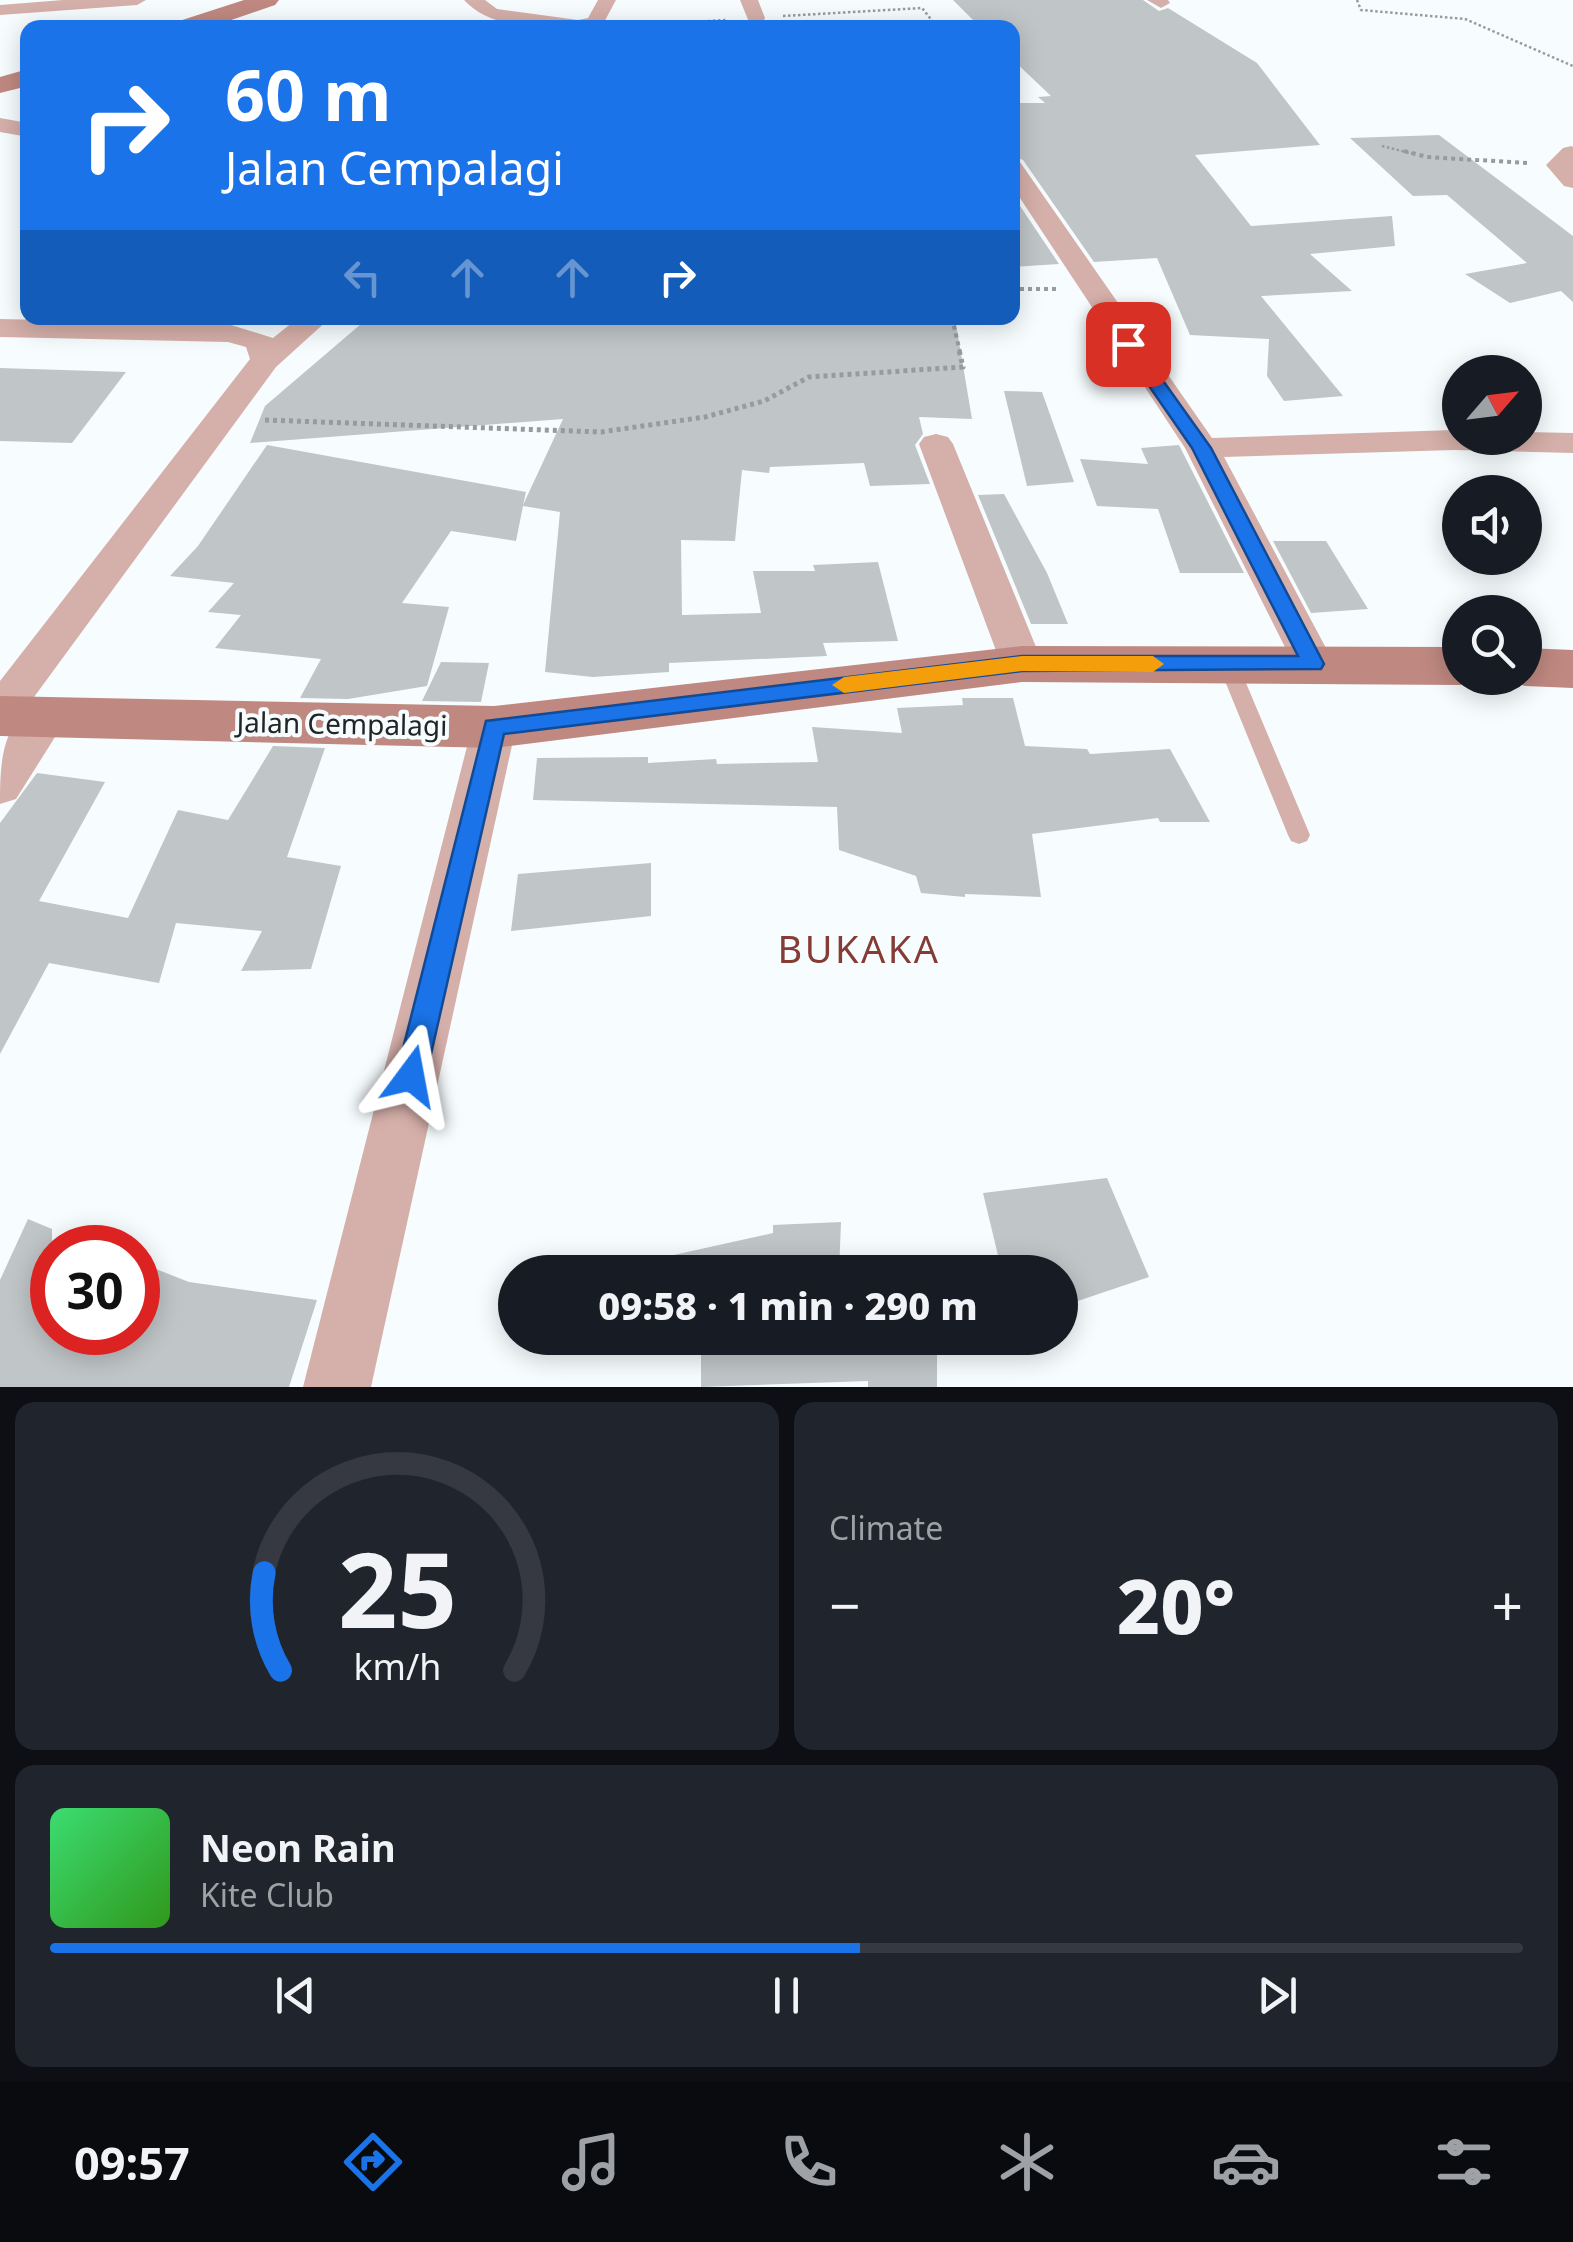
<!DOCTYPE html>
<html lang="en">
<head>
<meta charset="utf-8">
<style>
	body { margin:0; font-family:"Noto Sans",sans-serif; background:#20242c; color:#f1f3f6; height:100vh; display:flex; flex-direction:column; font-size:38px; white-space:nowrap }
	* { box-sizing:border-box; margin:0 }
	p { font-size:32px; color:#9ea1a6 }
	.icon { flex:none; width:55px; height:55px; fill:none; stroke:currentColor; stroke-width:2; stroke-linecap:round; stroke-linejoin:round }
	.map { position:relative; height:1387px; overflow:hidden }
	.side { display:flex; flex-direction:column; gap:15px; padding:15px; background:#0d0f14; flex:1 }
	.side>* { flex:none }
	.banner { position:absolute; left:20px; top:20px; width:1000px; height:305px; border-radius:20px; box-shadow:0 5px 25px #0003; background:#1a73e8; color:#fff; overflow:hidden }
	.needle { width:65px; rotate:62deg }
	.controls { position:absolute; left:1442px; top:355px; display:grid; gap:20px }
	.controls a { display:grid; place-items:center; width:100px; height:100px; border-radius:50%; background:#171b24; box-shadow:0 5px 25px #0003; font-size:50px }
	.speed { position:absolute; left:30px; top:1225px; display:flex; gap:20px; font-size:50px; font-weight:700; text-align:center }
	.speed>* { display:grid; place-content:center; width:130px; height:130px; border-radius:50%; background:#171b24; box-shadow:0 5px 25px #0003; line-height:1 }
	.speed .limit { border:15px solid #d22; background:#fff; color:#111 }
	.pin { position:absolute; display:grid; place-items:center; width:85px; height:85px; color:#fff; margin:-42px; border-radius:20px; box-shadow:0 5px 15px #0006 }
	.me { position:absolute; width:110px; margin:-55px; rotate:13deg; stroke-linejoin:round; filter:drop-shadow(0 0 8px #0008) }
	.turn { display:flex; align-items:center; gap:35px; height:210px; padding:0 40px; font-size:45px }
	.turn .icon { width:130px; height:130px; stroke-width:2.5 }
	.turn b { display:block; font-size:70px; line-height:85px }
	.lanes { display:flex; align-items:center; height:95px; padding:0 40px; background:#0003; justify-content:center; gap:50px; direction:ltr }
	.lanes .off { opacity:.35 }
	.big { font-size:75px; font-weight:800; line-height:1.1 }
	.side .tile { flex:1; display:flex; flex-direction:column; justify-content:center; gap:15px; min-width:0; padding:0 35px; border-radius:20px; background:#20242c }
	.side .dial { align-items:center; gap:0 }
	.dial svg { height:260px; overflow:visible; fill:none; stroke:#363941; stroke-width:7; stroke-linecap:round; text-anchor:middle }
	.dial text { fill:#f1f3f6; stroke:none }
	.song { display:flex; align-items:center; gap:30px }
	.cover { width:120px; height:120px; border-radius:15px; background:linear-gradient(135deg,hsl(140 70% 55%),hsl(110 70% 35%)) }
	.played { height:10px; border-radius:5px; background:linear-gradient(90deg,#1a73e8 55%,#363941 55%) }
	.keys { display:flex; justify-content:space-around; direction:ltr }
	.heat { display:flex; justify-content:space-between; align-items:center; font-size:55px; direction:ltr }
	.side .tiles { flex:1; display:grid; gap:15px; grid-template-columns:1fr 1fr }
	.tile:last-child { grid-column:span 2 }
	.trip { position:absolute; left:498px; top:1255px; width:580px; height:100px; border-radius:50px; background:#171b24; box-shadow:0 5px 25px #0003; font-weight:800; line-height:100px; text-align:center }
	.menu { display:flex; height:160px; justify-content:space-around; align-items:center; background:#090b0e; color:#9ea1a6 }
	.menu .icon { width:70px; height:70px }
	.menu .current { color:#1a73e8 }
	.menu b { font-size:45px; color:#f1f3f6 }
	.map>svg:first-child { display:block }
</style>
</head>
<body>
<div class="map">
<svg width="1573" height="1387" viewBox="0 0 1573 1387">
	<rect width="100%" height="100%" fill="#f7fdff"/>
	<g fill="#c0c5c7">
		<path d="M953,0H1143L1159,11L1168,8L1257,63L1320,145L1195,155L1251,226L1392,216L1395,246L1310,254L1352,291L1261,296L1343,396L1284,401L1267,376L1269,339L1190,335L1157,258L1094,262L1023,160L1012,156V103H1045L1038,97L1051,96L1012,59V28H981Z"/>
		<path d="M1439,135L1573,236V302L1561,291L1510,303L1465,274L1527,263L1447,195L1413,196L1350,138Z"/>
		<path d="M1012,194L1059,264L1012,267Z"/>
		<path d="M368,318H892L956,324L972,419L919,417L923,434L915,445L930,484L870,486L864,463L770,467L769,473L742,470L735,541L681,540L682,615L761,613L753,571H815L813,565L878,562L898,641L823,643L827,656L669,663V672L593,677L545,672L560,512L523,506L516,541L451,531L402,603L449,607L427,686L348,699L300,698L321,659L215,648L241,615L208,612L234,583L170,576L198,546L267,445L526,492L523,505L563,419L250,443L265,406Z"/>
		<path d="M0,368L126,372L72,443L0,441Z"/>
		<path d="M1004,391L1042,392L1074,482L1027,486Z"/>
		<path d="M1179,445L1182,451L1244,573H1180L1158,509L1097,506L1080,459L1148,464L1141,448Z"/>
		<path d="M1004,494L1047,573L1068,624H1031L978,495Z"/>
		<path d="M1273,541H1326L1368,609L1311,613Z"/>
		<path d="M441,662L489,663L481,702L422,701Z"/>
		<path d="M962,698H1013L1025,746L1087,749L1090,754L1170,749L1210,822H1160L1158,818L1032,834L1041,897L965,894V897L921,893L916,876L839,850L837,807L533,800L537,758L648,757V763L716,759L717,764L818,762L812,727L902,733L897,708L963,705Z"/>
		<path d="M273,746L325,748L287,857L341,866L311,969L241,971L262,931L176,923L159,983L49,963L0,1054V823L37,773L105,782L39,901L128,918L178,810L228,820Z"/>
		<path d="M651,863V916L511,931L518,874Z"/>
		<path d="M1107,1178L1149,1277L1060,1307V1272H1002L983,1193Z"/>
		<path d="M28,1219L52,1229V1332H138V1262L189,1282L317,1300L289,1387H0V1280Z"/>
		<path d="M841,1222L839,1272H662L660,1258L773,1233V1225Z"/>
		<path d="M701,1338H937V1387H868V1381L701,1387Z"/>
	</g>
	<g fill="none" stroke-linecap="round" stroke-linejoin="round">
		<g stroke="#979b9c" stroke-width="2.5" stroke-dasharray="2.5 2.5" stroke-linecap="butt">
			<path d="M1357,0L1361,10L1465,19L1573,66"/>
			<path d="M783,16L922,8L938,28"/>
			<path d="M673,23L726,20"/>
			<path d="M1382,146L1414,154"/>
		</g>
		<g stroke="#979b9c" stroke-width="4" stroke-dasharray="4 4" stroke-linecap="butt">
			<path d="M1404,151L1427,157L1527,163"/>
			<path d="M1012,289H1056"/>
			<path d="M952,318L960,352"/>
		</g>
		<path stroke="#979b9c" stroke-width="5" stroke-dasharray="4 4" stroke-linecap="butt" d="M265,420L601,432L705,417L764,401L809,377L963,367L959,350"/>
		<path fill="#d5afa9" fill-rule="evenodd" d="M1228,657L1238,664L1310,835L1307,841L1299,844L1291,841L1288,835L1218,664Z"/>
		<g fill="#d5afa9" fill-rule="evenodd">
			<path d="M63,0H146L137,5L0,15V5Z"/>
			<path d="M464,0H485L497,9L578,20L588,18L598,0H616L602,26L595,28C554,28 494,33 464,0Z"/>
			<path d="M740,0H758L765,18L763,22H749Z"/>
			<path d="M1147,0H1168L1170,3L1161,8Z"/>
			<path d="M0,118L28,123V137L0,132Z"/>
			<path d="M1571,146L1573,147V188L1564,186L1546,165L1563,148Z"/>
			<path d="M1012,160L1020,162L1212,438L1454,430H1460V438H1525V432L1573,433V453L1454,450L1224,457L1334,663L1328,673L1313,677L1298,673L1185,448L1012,186Z"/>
			<path d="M298,318H330L276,367L15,723L0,727V681L250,359L246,347L228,342L0,337V319L228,324L273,338Z"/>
			<path d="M936,434L948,437L953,444L1043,664L1037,674L1022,678L1007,674L1001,664L919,444L924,437Z"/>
			<path d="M45,702L60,707L67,718L16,799L0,804C0,766 0,716 45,702Z"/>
			<path d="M494,711L509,716L516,727L371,1387H303L472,727L479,716Z"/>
		</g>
		<g fill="#bf8981" fill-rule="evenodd">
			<path d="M244,0H279L275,5L208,28H170L173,23Z"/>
			<path d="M28,69V86L0,93V77Z"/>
			<path d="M1022,646L1460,647V678H1480L1460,685L1022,682L494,748L0,736V696L494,706Z"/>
			<path d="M1525,648L1573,650V688L1525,686L1506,680L1504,678H1525Z"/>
		</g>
	</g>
	<path fill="#1a73e8" stroke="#114b97" stroke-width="2.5" d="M1123,340H1134L1211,448L1324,664L1321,669L1022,671L504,734L426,1076L422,1086L411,1090L401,1086L396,1076L486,721L1022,656H1298L1192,448L1120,344Z"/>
	<path fill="#f59e0b" d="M1022,656H1153L1164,664L1153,672L1022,671L844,693L832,685L844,677Z"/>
	<g text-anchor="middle" stroke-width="8" stroke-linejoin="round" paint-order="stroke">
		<g font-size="28" fill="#232525" stroke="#f7fdff">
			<text transform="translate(342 724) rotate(1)" y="10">Jalan Cempalagi</text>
		</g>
		<g font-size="38" letter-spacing="2.5" fill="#843c34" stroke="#f7fdff">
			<text x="859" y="963">BUKAKA</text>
		</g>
	</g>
</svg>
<div class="controls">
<a><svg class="needle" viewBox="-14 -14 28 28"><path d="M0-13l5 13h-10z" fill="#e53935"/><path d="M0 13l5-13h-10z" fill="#9ea1a6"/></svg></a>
<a><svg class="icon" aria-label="sound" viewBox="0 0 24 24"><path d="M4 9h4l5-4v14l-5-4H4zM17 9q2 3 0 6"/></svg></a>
<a><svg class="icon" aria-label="search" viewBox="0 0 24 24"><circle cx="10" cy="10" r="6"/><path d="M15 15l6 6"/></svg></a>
</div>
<div class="speed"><div class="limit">30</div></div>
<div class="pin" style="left:1128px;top:344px;background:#d93025"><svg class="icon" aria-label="arrive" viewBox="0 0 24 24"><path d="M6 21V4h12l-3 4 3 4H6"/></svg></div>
<svg class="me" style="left:411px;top:1076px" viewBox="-20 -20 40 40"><path d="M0-17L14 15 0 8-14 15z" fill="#1a73e8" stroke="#fff" stroke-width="4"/></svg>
<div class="trip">09:58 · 1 min · 290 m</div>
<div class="banner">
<div class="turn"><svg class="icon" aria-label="right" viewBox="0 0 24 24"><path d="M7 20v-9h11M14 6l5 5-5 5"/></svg><div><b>60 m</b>Jalan Cempalagi</div></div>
<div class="lanes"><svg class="icon off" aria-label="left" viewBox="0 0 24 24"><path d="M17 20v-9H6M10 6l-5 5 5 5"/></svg><svg class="icon off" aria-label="ahead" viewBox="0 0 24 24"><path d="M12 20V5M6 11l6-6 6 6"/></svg><svg class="icon off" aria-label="ahead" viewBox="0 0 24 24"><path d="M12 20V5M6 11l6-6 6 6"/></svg><svg class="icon" aria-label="right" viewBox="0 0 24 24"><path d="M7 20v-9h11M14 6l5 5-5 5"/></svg></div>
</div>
</div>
<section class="side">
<div class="tiles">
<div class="tile dial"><svg viewBox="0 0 100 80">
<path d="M14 69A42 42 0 1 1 86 69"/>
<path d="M14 69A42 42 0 0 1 9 39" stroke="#1a73e8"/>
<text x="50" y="56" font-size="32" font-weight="700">25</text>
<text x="50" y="72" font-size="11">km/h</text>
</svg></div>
<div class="tile"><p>Climate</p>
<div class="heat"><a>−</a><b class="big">20°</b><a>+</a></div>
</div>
<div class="tile">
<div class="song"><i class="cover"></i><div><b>Neon Rain</b><p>Kite Club</p></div></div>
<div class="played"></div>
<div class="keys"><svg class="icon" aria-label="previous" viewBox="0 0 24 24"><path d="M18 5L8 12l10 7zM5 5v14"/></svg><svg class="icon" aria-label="pause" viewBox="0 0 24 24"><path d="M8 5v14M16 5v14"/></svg><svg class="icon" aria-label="next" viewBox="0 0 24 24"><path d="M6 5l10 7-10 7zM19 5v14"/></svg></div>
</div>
</div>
</section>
<nav class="menu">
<b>09:57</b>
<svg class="icon current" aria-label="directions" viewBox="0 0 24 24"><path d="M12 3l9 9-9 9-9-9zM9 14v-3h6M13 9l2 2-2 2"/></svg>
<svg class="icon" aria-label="music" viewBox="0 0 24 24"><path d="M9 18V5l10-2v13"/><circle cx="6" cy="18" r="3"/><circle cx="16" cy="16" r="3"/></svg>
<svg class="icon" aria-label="phone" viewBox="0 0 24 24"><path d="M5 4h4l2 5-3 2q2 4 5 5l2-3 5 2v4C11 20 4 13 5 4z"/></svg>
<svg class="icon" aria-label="climate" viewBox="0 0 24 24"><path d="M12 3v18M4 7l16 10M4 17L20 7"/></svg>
<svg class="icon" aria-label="car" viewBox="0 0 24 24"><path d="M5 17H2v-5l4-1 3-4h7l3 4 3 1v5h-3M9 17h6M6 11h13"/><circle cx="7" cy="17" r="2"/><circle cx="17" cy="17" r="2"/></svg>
<svg class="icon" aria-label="filters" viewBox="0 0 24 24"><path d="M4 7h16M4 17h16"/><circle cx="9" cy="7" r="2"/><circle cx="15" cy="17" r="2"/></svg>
</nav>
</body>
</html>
